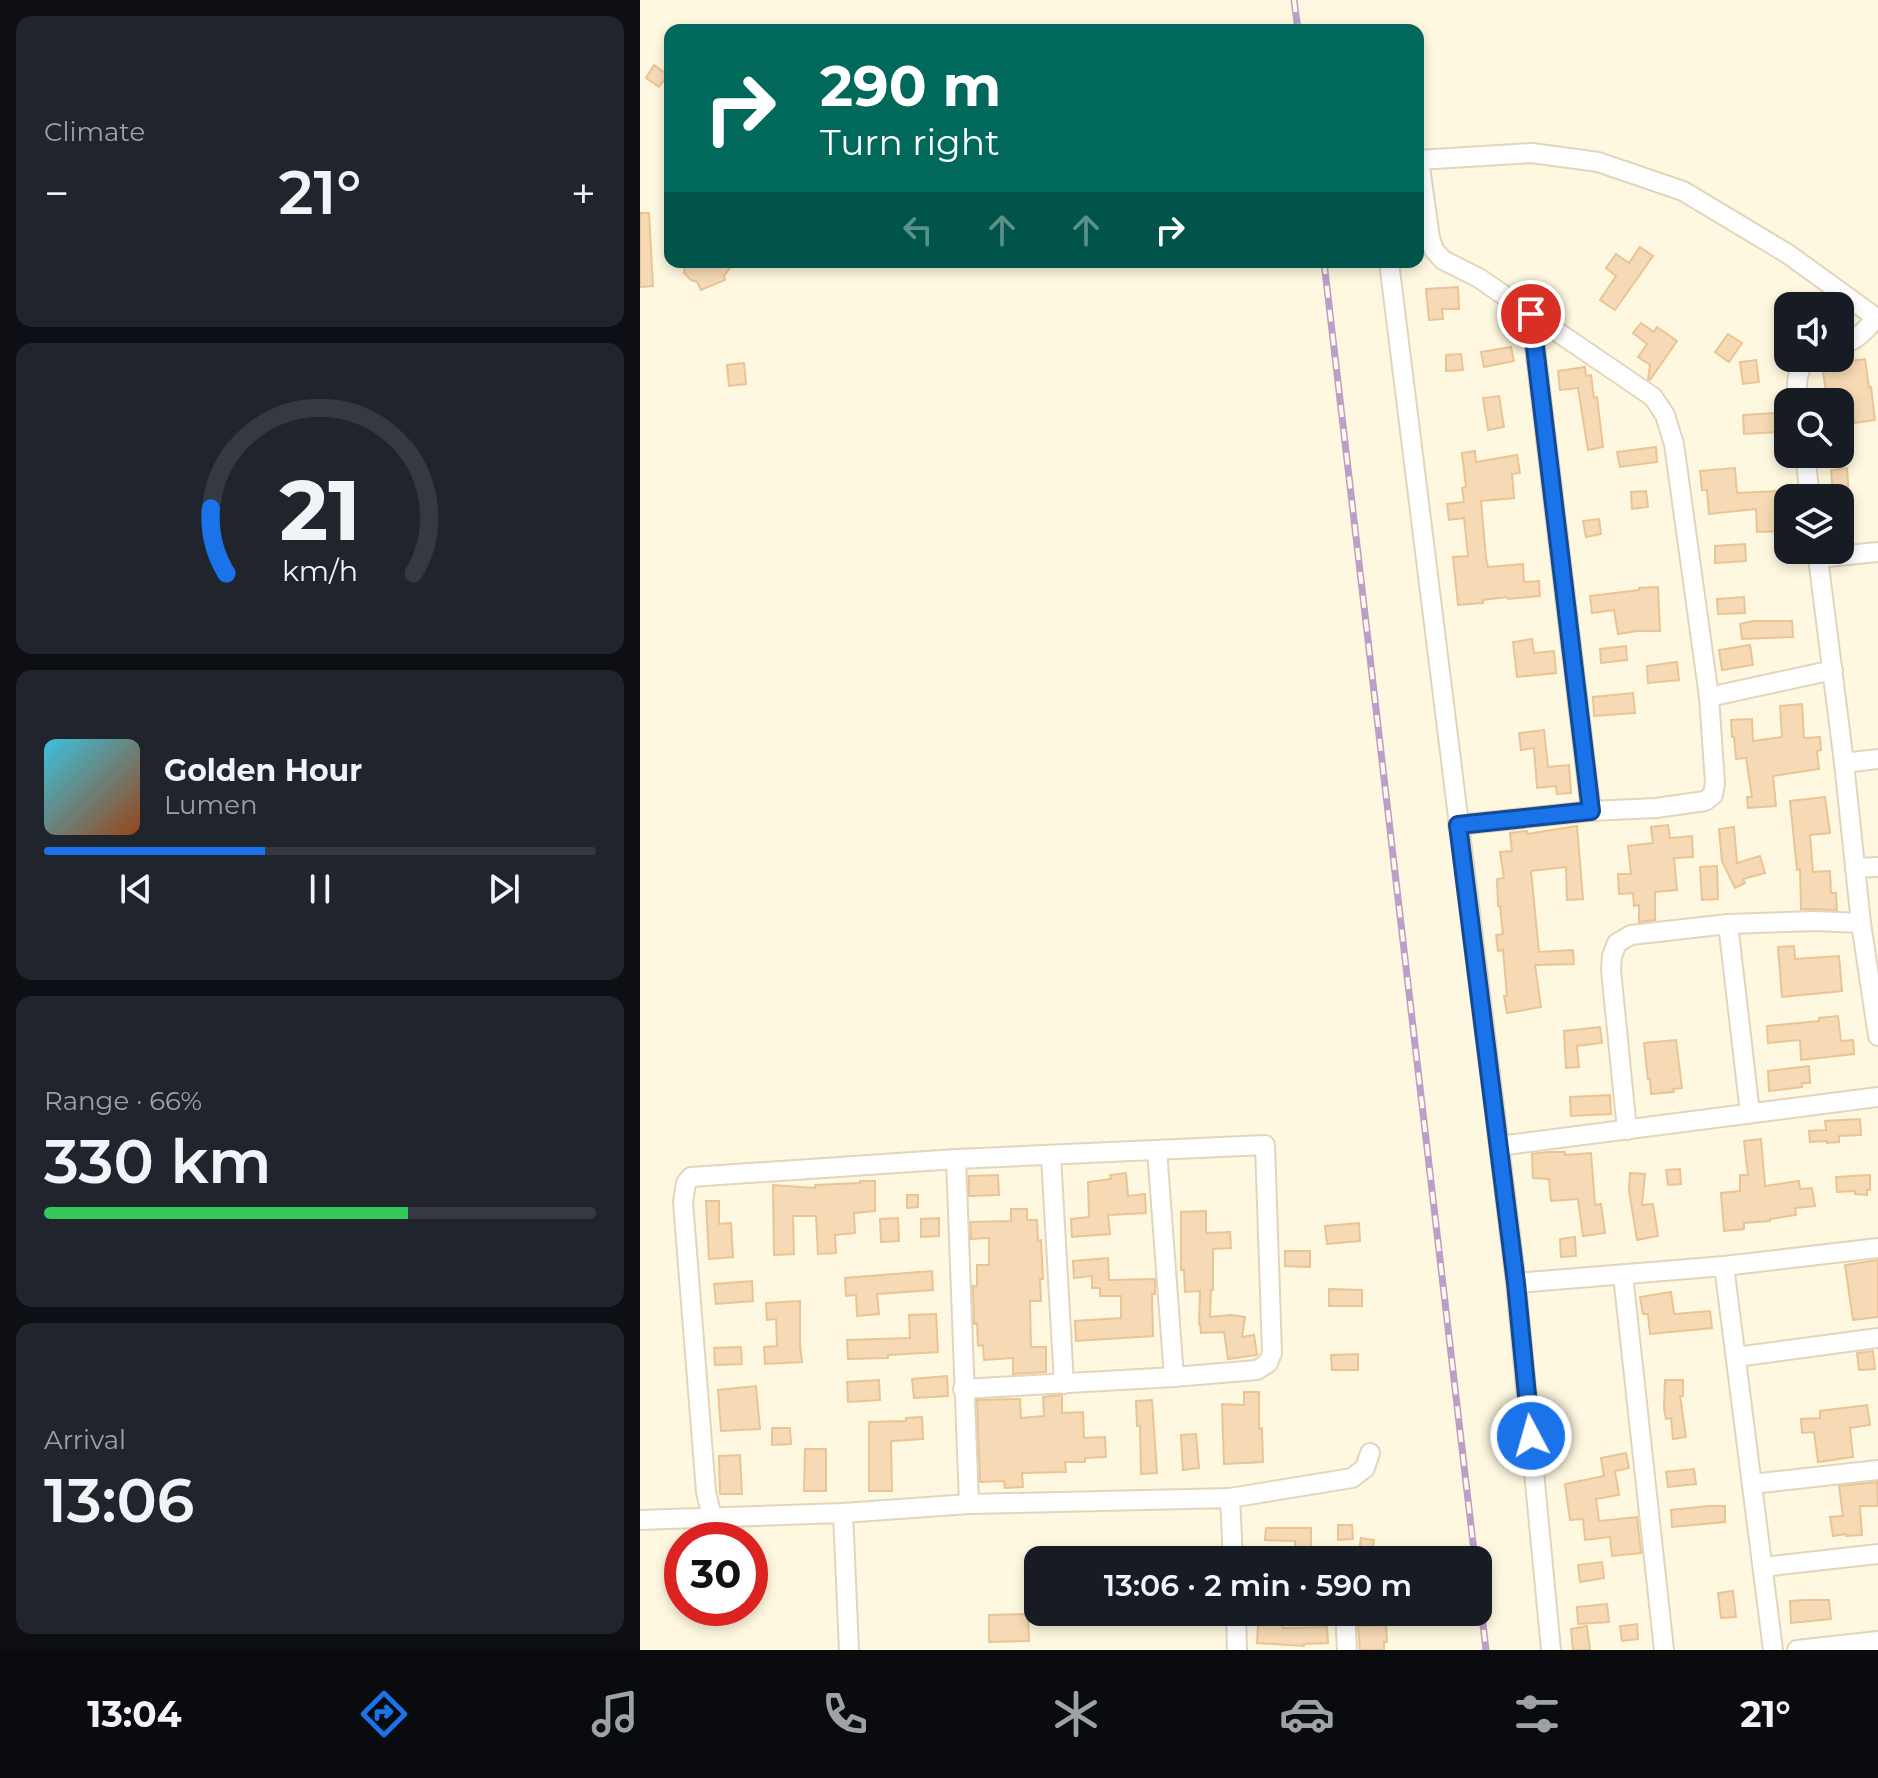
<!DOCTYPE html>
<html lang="en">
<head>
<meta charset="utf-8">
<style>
	body { margin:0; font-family:Montserrat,sans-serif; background:#20242c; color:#f1f3f6; height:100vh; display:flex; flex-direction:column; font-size:30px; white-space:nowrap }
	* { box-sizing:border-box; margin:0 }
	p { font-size:26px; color:#9ea1a6 }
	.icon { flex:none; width:44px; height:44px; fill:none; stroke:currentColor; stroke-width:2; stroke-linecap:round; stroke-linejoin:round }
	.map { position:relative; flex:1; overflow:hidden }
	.details { display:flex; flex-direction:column; gap:16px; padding:16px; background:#0d0f14; width:640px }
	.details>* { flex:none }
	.hud { position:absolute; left:24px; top:24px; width:760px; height:244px; border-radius:16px; box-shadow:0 4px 12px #0003; background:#00695c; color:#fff; overflow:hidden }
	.controls { position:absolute; left:1134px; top:292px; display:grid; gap:16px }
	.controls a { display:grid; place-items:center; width:80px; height:80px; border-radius:16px; background:#171b24; box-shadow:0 4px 12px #0003; font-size:40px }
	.speed { position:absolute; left:24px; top:1522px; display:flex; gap:16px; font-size:40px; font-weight:700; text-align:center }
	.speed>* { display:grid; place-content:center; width:104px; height:104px; border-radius:50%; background:#171b24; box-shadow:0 4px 12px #0003; line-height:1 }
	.speed .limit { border:12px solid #d22; background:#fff; color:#111 }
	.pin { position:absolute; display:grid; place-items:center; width:68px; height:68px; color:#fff; margin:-34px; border:4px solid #fff; border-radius:50%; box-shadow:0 2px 8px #0007 }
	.me { position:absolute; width:88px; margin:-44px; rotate:354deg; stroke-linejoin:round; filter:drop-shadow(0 0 6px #0008) }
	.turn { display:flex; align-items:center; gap:28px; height:168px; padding:0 24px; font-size:36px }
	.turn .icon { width:104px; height:104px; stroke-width:2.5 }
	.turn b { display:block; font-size:56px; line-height:68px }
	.lanes { display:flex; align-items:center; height:76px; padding:0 24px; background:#0003; justify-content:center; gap:40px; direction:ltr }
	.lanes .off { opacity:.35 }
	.big { font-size:60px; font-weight:600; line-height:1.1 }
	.details .widget { flex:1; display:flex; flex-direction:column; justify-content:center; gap:12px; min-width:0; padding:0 28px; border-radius:16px; background:#20242c }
	.details .dial { align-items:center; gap:0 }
	.dial svg { height:208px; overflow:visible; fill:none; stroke:#363941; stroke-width:7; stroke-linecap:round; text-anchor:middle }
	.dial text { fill:#f1f3f6; stroke:none }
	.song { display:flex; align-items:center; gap:24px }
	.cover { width:96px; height:96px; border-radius:12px; background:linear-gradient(135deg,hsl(190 70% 55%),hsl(20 70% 35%)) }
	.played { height:8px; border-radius:4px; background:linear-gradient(90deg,#1a73e8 40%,#363941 40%) }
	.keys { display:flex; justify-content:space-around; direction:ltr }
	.heat { display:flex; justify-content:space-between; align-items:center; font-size:44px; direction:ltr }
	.charge { height:12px; border-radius:6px; background:linear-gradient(90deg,#34c759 66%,#363941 0) }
	.trip { position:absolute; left:384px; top:1546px; width:468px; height:80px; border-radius:16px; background:#171b24; box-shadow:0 4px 12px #0003; font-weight:600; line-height:80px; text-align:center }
	.menu { display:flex; height:128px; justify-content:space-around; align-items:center; background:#090b0e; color:#9ea1a6 }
	.menu .icon { width:56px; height:56px }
	.menu .on { color:#1a73e8 }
	.menu b { font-size:36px; color:#f1f3f6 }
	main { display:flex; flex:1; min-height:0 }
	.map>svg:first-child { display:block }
</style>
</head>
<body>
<main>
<section class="details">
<div class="widget"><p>Climate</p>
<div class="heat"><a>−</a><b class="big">21°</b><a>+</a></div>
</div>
<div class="widget dial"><svg viewBox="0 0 100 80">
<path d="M14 69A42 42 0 1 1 86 69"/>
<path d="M14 69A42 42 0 0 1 8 44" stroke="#1a73e8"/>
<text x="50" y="56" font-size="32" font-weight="700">21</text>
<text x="50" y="72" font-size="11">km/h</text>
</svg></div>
<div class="widget">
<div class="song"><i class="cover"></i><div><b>Golden Hour</b><p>Lumen</p></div></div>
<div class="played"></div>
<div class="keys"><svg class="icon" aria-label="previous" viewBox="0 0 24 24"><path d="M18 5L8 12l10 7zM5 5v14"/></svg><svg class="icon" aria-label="pause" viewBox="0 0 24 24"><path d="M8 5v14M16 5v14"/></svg><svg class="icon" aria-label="next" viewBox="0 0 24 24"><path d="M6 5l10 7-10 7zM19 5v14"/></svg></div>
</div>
<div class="widget"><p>Range · 66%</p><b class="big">330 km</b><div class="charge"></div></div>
<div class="widget"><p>Arrival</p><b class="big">13:06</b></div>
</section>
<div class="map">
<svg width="1238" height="1650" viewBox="0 0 1238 1650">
	<rect width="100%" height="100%" fill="#fef8e0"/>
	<g fill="#f6dab5" stroke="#eac494" stroke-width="2">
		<path d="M14,65L28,75L19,87L6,78Z"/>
		<path d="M0,213H9L13,286L0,287Z"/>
		<path d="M1000,247L1013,256L975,310L960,300L976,276L966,268L976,254L989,263Z"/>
		<path d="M45,262H94L84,276L85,280L61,290L57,282L51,280L44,273Z"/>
		<path d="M818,287L819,309H802L803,319L789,320L786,289Z"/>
		<path d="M1001,323L1014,332L1017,327L1037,341L1010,380L1008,379L1010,365L998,357L1007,344L993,333Z"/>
		<path d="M1088,334L1102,343L1089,362L1075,352Z"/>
		<path d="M871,347L874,361L844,367L841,352Z"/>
		<path d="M821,354L823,370L806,371V355Z"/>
		<path d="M1225,359L1229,387H1231L1235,420L1215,423L1214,419L1200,421V397L1187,399L1182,364Z"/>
		<path d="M1116,360L1119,382L1103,384L1100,362Z"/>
		<path d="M104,363L106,384L89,386L87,365Z"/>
		<path d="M945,367L946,376L951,375L954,398L957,397L963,447L948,450L938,388L920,390L918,371Z"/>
		<path d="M859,396L864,427L848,430L843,398Z"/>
		<path d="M1136,413L1137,432L1104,434L1103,415Z"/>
		<path d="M1016,447L1017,462L980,467L977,452Z"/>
		<path d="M835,451L836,462L877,455L880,473L872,474L874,498L841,501L846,558L848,567L883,564L884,582L899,581L900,596L868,599L867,597L843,600V603L818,605L813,557L828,556L824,518L809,520L807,504L824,502L822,488L826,487L822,453Z"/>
		<path d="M1095,468L1097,493L1140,491L1141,516L1148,515V531L1117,532L1116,509L1069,514L1067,490H1062L1060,471Z"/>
		<path d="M1207,468L1209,498H1193L1191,470Z"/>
		<path d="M1006,491L1008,507L992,509L991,492Z"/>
		<path d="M959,519L961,534L946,537L943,521Z"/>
		<path d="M1105,544L1106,561L1075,563V546Z"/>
		<path d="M1018,587L1020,631H997L978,634L974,610L952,613L950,596L999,590V588Z"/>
		<path d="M1104,597L1105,613L1078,614L1077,599Z"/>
		<path d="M1113,621H1152L1153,637L1102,639L1100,624Z"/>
		<path d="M892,639L894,653L914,651L916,673L877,677L873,642Z"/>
		<path d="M1110,645L1113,665L1082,670L1079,650Z"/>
		<path d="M986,646L987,660L961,663L960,649Z"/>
		<path d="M1037,662L1039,680L1008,683L1007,666Z"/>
		<path d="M993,693L995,713L954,716L953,697Z"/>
		<path d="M1162,704L1164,738L1180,737L1181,750L1177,751L1179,769L1133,776L1136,806L1108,808L1107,797H1112L1106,758L1096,759L1094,737H1092L1091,720L1112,719L1113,741L1142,737L1140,706Z"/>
		<path d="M904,730L908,767L929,765L931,793L917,794L916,786L897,788L894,748L881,750L879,733Z"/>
		<path d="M1185,797L1190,833L1170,835L1173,872L1190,871L1191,893H1196L1197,910L1161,909L1160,869L1157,870L1150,801Z"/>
		<path d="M1028,825L1030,838L1052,836L1053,857L1034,858L1037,890L1015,892V920L999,922V905L994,906L993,893L979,894L978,874H991L988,846L1013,843L1011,827Z"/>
		<path d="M937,826L943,899L927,900L926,867L891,871L899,952L933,950L934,964L895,965L901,1007L867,1013L864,996H867L863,950L858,951L856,935L863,934L860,906H858L857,879L864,878L860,852L872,851L870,833L887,831V834Z"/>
		<path d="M1094,827L1097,863L1120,856L1125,873L1103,879L1105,883L1095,888L1082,861L1079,829Z"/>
		<path d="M1077,866L1078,899L1062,900L1060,867Z"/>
		<path d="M1154,946L1155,959L1199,956L1202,991L1142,997L1138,947Z"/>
		<path d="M1198,1016L1201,1041L1213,1040L1214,1054L1161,1060L1160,1040L1128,1043L1127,1026L1179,1021V1018Z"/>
		<path d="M960,1027L962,1043L937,1046L939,1067L926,1068L924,1031Z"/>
		<path d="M1036,1040L1042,1088L1033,1089L1034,1092L1011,1094L1010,1079H1008L1004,1043Z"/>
		<path d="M1169,1066L1170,1083H1162V1087L1129,1091L1128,1071Z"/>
		<path d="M970,1095L971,1114L931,1116L930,1097Z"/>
		<path d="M1220,1119L1221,1135L1199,1136V1142L1187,1143V1141L1170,1142L1169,1131L1186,1130L1185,1121Z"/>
		<path d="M1121,1139L1125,1186L1159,1181L1160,1189L1172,1188L1175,1206L1155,1208L1156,1215L1130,1219V1221L1104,1223V1229L1084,1231L1081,1193L1100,1191V1175H1108L1104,1141Z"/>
		<path d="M908,1152H925V1155L951,1153L955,1205L961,1204L965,1233L943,1236L938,1199L911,1201L909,1179L893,1178L892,1154Z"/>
		<path d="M1040,1169L1041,1184L1028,1185L1026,1170Z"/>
		<path d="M486,1173L488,1196L505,1194L506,1213L468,1215L470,1234L432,1237L431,1219L449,1217L448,1182L471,1179L470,1175Z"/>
		<path d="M990,1173L1005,1174L1002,1205L1013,1204L1018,1236L997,1240L989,1190Z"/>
		<path d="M358,1175L359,1195L329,1196V1176Z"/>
		<path d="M1230,1175V1190H1227V1195L1215,1194V1191L1197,1192L1196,1177Z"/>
		<path d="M220,1181H235V1211L214,1213L215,1233L195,1235L196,1253L178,1254L176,1216H153L154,1254L134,1255L133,1185L175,1188V1185L220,1183Z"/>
		<path d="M267,1195H278V1207L267,1208Z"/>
		<path d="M66,1201H79V1224L91,1223L93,1257L69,1259Z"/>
		<path d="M371,1209H387V1220H397L398,1241L401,1240L403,1279H400L401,1301H390L391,1347H406V1372L373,1374V1358L344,1360L343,1345L338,1346L337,1323L334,1324L333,1286H337V1265H349V1238L331,1239L330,1222L371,1221Z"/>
		<path d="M566,1211V1233L590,1232L591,1248L573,1249V1290H571L570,1317L591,1315L605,1317L602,1337L614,1335L617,1355L588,1359L584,1332L561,1333L560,1324H559L560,1291L545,1292L544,1270H541V1212Z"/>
		<path d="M258,1218L259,1241L241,1242L240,1219Z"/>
		<path d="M299,1218V1236L281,1237V1219Z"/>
		<path d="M719,1223L720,1241L687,1244L685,1226Z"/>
		<path d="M935,1237L936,1256L921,1257L920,1239Z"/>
		<path d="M645,1251H670V1267L645,1266Z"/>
		<path d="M468,1258L469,1280L515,1279V1294H512L513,1336L436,1341L435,1321L481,1318V1296H460V1288H452V1276L434,1278L433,1261Z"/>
		<path d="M1238,1260V1317L1213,1320L1205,1265Z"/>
		<path d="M292,1271L293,1290L237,1294L239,1314L217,1316L216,1295L206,1296L205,1278Z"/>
		<path d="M112,1281L113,1301L76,1304L74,1284Z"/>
		<path d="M689,1289L722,1290V1306H689Z"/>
		<path d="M1031,1292L1034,1314L1070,1311L1072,1328L1010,1334L1008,1314H1003L1000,1297Z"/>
		<path d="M160,1301V1345L162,1362L125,1364L124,1347L137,1346L136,1319L127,1320L126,1303Z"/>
		<path d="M296,1314L298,1352L248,1355V1358L208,1359L207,1340L270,1338L269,1315Z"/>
		<path d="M101,1347L102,1364L75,1365L74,1348Z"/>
		<path d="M1233,1351L1235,1369L1219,1370L1217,1353Z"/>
		<path d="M718,1354V1370H692L691,1355Z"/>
		<path d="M307,1376L308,1396L274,1398L272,1379Z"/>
		<path d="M239,1380L240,1400L208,1402L207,1382Z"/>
		<path d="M1025,1380H1043V1396H1040L1046,1437L1033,1439L1031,1418L1026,1419L1024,1408Z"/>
		<path d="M116,1386L120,1429L81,1431L78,1390Z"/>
		<path d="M604,1392H619V1429L622,1428L623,1462L584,1464L582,1404L604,1405Z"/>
		<path d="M422,1395V1413L443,1412L444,1438L465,1437L466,1457L445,1458V1462H425L426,1472L382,1473L383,1487L365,1488L364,1481L340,1482L337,1400L380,1399L381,1418L404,1416L403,1397Z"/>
		<path d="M512,1400L517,1473L501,1474L500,1426H497L496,1401Z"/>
		<path d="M1227,1405L1230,1425L1210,1428L1213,1457L1178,1462L1174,1432L1162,1433L1161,1419L1180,1418V1411Z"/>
		<path d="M282,1417L283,1439L251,1441L252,1491H229V1422L266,1421V1418Z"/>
		<path d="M132,1428H150L151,1444L132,1445Z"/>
		<path d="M556,1434L559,1468L543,1470L541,1435Z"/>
		<path d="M165,1449H186V1491H164Z"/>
		<path d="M986,1453L989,1468L975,1471L979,1495L956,1499L959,1521L997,1517L1001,1553L972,1556L970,1537L945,1540L943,1519L930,1520L925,1484L964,1476L961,1458Z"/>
		<path d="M100,1455L102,1494H80L79,1456Z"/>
		<path d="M1054,1469L1056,1484L1028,1487L1026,1472Z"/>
		<path d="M1237,1482L1238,1506H1220L1222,1535L1206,1536V1534L1193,1536L1190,1517L1203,1516L1199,1486Z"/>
		<path d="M1069,1506H1085V1522L1032,1527L1031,1510Z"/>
		<path d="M698,1525H712L713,1539L698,1540Z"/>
		<path d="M626,1528H671V1559H655V1541L625,1540Z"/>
		<path d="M721,1538L734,1540L732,1553L719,1551Z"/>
		<path d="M962,1562L964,1578L940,1582L938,1565Z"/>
		<path d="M1093,1591L1096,1617L1081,1618L1078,1593Z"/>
		<path d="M1165,1600H1189L1191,1619L1151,1623L1150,1601Z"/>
		<path d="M967,1604L969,1622L938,1624L937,1607Z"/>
		<path d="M614,1612H643V1628L687,1627L688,1643L664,1644V1646L617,1643L618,1625H613Z"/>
		<path d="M388,1614L389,1641L349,1642V1615Z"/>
		<path d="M997,1624L998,1639L982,1641L980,1626Z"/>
		<path d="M746,1625L747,1642H744V1650H720L718,1626Z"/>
		<path d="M947,1626L950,1650H933L931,1629Z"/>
	</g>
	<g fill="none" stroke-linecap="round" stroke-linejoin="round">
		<g stroke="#e3d5bb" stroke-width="22">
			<g id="minor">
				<path d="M778,160L892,153L958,162L1043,191L1148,254L1238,319"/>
				<path d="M779,160L790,238L794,250L803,260L839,278L891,314L951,811"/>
				<path d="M749,262L876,1283L911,1650"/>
				<path d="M1200,346C1216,340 1226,331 1236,317"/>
				<path d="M1158,402C1156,384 1156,372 1167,358"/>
				<path d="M1165,454L1170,498"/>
				<path d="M1177,550L1204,763L1221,923L1238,1036"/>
				<path d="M1178,558L1238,552"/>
				<path d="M1069,697L1193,670"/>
				<path d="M1204,763L1238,759"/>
				<path d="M818,825L951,811L1016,808L1065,801L1073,795L1075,783L1069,697L1034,444L1025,415L1013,397L891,314"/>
				<path d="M1215,868L1238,867"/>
				<path d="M1088,924L1175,921L1221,923"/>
				<path d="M987,1130L971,970L972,956L977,943L991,935L1088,924L1110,1113"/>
				<path d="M859,1146L1238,1097"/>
				<path d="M411,1156L424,1384"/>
				<path d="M316,1159L329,1504"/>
				<path d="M1084,1266L1133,1650"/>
				<path d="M983,1275L1024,1650"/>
				<path d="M876,1283L1084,1266L1238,1248"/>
				<path d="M1096,1357L1238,1338"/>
				<path d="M323,1389L534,1377L517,1150"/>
				<path d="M1112,1484L1238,1470"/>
				<path d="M590,1498L712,1478L725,1468L730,1453"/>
				<path d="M203,1513L209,1650"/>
				<path d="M72,1517L66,1492L43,1202L46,1183L51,1177L316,1159L625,1145L632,1353L628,1363L617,1370L534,1377"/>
				<path d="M0,1520L203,1513L329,1504L590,1498L593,1560"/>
				<path d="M1123,1567L1238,1554"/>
				<path d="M596,1612L597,1650"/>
				<path d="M705,1612L707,1650"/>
				<path d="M1157,1650L1238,1641"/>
			</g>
		</g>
		<use href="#minor" stroke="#fff" stroke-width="18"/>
		<g stroke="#bc9ec8" stroke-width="7">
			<g id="rail">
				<path d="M654,0L658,30"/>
				<path d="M684,262L835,1560"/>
				<path d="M838,1582L846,1650"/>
			</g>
		</g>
		<use href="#rail" stroke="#fffae8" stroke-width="4" stroke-dasharray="12" stroke-linecap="butt"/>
	</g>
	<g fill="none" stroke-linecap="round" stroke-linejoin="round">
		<g stroke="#114b97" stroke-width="20">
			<path id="route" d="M891,1436L876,1283L818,825L951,811L891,314"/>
		</g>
		<use href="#route" stroke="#1a73e8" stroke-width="14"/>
	</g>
</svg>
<div class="controls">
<a><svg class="icon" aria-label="sound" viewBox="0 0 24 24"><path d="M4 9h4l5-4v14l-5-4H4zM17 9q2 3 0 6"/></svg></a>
<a><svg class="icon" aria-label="search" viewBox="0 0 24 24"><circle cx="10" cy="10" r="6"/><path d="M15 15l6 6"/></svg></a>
<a><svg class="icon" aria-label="layers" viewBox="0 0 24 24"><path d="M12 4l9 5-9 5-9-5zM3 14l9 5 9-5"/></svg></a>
</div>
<div class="speed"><div class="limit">30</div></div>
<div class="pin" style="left:891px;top:314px;background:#d93025"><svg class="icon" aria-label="arrive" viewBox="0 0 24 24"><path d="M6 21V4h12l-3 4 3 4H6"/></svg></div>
<svg class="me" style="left:891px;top:1436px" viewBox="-20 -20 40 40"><circle r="17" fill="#1a73e8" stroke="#fff" stroke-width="3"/><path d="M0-11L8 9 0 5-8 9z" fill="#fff"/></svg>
<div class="trip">13:06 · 2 min · 590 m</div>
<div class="hud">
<div class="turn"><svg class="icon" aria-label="right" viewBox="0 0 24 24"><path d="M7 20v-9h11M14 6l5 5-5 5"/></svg><div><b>290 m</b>Turn right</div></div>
<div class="lanes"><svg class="icon off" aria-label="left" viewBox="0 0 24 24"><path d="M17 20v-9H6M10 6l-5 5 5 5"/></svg><svg class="icon off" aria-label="ahead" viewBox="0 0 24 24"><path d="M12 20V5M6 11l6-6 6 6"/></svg><svg class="icon off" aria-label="ahead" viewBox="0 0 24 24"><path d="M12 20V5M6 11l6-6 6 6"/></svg><svg class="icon" aria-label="right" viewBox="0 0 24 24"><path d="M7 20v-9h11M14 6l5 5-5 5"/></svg></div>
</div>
</div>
</main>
<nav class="menu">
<b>13:04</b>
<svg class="icon on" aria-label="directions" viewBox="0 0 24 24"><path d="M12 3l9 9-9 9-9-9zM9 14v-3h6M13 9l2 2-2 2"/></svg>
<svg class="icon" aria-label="music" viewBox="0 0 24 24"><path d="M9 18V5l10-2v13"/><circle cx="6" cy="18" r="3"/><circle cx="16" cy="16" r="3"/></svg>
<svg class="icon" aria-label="phone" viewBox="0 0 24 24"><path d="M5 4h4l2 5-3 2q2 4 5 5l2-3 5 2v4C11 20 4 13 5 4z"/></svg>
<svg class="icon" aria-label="climate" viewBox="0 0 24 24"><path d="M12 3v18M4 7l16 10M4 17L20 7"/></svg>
<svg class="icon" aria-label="car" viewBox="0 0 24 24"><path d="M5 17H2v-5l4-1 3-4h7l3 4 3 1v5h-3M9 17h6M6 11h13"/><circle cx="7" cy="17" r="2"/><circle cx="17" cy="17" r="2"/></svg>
<svg class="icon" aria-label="filters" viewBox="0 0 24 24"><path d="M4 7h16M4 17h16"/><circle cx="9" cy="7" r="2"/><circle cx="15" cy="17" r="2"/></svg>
<b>21°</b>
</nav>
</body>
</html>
